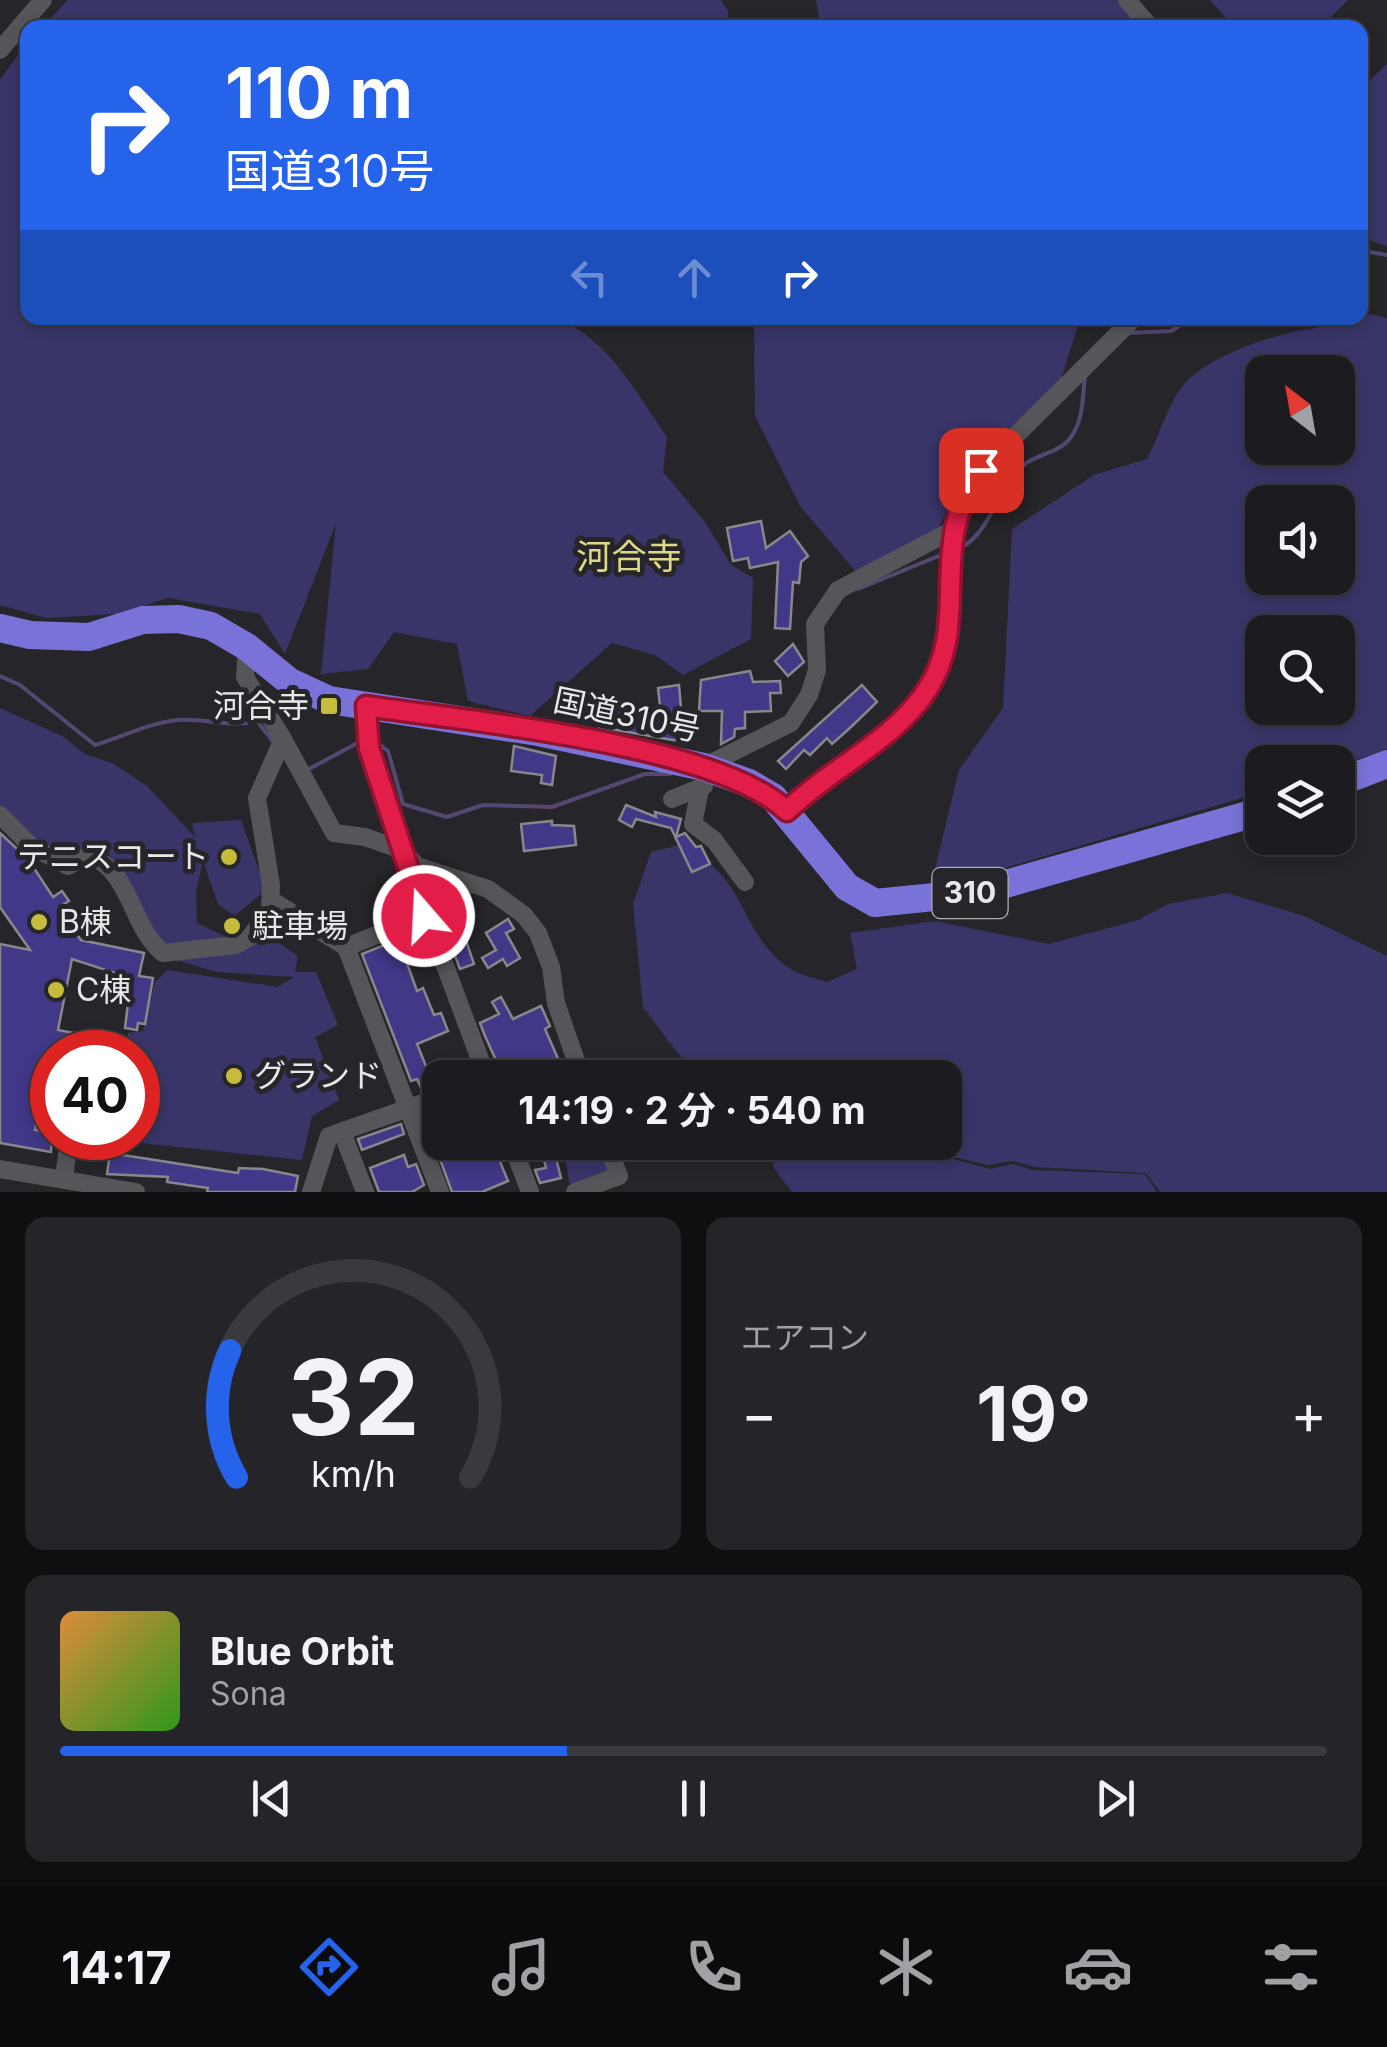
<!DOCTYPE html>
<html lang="ja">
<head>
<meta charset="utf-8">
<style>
	body { margin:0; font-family:Inter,"Noto Sans JP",sans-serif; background:#252529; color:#f1f3f6; height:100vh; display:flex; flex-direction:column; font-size:38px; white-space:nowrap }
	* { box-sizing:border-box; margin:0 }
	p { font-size:32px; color:#a0a1a5 }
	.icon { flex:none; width:55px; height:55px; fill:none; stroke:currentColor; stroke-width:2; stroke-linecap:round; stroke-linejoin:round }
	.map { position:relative; height:1192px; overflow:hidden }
	.drawer { display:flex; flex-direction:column; gap:25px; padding:25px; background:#0f0f12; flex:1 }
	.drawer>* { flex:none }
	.guide { position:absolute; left:20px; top:20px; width:1348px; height:305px; border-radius:20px; box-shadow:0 5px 15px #0003,0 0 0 2px #3a3a3e; background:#2563eb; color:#fff; overflow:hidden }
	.needle { width:65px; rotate:329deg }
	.tools { position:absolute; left:1245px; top:355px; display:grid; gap:20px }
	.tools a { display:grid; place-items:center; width:110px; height:110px; border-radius:20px; background:#1c1c20; box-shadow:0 5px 15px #0003,0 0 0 2px #3a3a3e; font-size:50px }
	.speed { position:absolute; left:30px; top:1030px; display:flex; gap:20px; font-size:50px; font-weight:700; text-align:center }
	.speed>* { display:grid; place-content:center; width:130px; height:130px; border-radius:50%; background:#1c1c20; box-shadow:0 5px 15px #0003,0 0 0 2px #3a3a3e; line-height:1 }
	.speed .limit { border:15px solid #d22; background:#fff; color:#111 }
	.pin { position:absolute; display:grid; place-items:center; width:85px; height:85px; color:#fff; margin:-42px; border-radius:20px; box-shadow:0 5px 15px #0006 }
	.me { position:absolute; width:110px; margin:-55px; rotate:341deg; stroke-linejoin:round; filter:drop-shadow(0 0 8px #0008) }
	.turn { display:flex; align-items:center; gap:35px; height:210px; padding:0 40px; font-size:45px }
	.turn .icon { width:130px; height:130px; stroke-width:2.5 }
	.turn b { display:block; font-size:70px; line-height:85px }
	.lanes { display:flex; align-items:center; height:95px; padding:0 40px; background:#0003; justify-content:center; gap:50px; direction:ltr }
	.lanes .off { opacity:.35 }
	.big { font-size:75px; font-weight:700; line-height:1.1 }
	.drawer .card { flex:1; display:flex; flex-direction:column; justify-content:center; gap:15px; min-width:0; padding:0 35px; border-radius:20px; background:#252529 }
	.drawer .dial { align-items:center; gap:0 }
	.dial svg { height:260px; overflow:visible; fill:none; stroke:#3a3a3e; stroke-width:7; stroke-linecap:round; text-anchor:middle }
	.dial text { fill:#f1f3f6; stroke:none }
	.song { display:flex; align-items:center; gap:30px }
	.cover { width:120px; height:120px; border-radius:15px; background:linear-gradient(135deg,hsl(30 70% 55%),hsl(110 70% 35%)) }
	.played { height:10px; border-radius:5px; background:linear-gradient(90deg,#2563eb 40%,#3a3a3e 40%) }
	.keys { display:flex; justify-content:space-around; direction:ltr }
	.heat { display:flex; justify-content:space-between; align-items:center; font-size:55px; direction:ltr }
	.drawer .tiles { flex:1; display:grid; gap:25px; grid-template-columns:1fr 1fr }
	.card:last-child { grid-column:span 2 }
	.trip { position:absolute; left:422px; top:1060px; width:540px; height:100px; border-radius:20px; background:#1c1c20; box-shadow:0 5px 15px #0003,0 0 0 2px #3a3a3e; font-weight:700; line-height:100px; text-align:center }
	.dock { display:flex; height:160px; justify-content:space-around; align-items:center; background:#0b0b0d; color:#a0a1a5 }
	.dock .icon { width:70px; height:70px }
	.dock .current { color:#2563eb }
	.dock b { font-size:45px; color:#f1f3f6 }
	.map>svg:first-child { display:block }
</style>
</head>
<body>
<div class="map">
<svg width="1387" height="1192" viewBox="0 0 1387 1192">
	<rect width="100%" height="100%" fill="#26262a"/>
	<g fill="#393569" fill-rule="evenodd">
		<path d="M68,0H721L728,11V27H42Z"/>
		<path d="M816,0H1118L1142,27H821Z"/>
		<path d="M1210,0H1348L1321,27L1235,28Z"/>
		<path d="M27,42L28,318H551C603,330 638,395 667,437L663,472L705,522L731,565L753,578L751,639L683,675L655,655L612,643L530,716L468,701L457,644L394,632L368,669L321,674L336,523L285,654L260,614L168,598L117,614L46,618L0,605V80Z"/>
		<path d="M1387,64V246L1360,237V89Z"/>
		<path d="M1360,312L1387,318V749L1338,766V762H1262V792L981,875L934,873L959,770L1003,708L1012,529L1094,475L1147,459C1159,437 1169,400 1186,382C1215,353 1277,333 1316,328L1324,318H1360ZM1262,372H1338V448H1262ZM1262,502H1338V578H1262ZM1262,632H1338V708H1262Z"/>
		<path d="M754,318H1097L1078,325L1060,382L966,469L936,533L856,572L800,506L755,416Z"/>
		<path d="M0,708L62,736L85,754L114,764L147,786L195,837L192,823L241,820L266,890L234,916L218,904L203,861L196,891L197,923L241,944L261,931L298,956L295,972H316L338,1025L315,1037L339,1100L312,1116L302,1160L103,1139L138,1138V1052H125L128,1033L143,1031L155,982L167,970L278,987L294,977L217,972L169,958L109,854L52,852L0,810Z"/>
		<path d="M680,845C750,877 738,933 789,968C799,975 815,978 827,982L857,969L850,933L935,921L1049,944L1138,920L1168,904L1227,893L1304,916L1387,956V1192H1160L1146,1173L1035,1167L1012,1161L988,1165L892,1143L990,1169L1013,1164L1033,1170L1145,1174L1157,1192H792L773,1167L776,1143L945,1142V1078L707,1077L679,1055L643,1007L633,904L651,852Z"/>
		<path d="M587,1143H597L612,1174L570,1187L564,1150Z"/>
	</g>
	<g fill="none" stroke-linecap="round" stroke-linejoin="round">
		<g stroke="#544873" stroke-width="4">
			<path d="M1360,242L1370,252L1387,255"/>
			<path d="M1127,333L1171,331L1193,318"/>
			<path d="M960,548C990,534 998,487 1025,464C1040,453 1060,453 1071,437C1084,419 1082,398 1085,377"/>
			<path d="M858,589L946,553"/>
			<path d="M0,676L20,685L95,745C124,737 147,723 178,720C205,718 231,728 257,721L275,744"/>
			<path d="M374,740L388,751L403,804L447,817L483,805L552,807L645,774H670"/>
			<path d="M309,769L365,739"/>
		</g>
	</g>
	<g fill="#413888" stroke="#87878c" stroke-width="2.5">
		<path d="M761,521L766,548L790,531L808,556L801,562L799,583L793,582L790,629L775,628L778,562L750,568L748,558L733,561L727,528Z"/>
		<path d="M793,644L804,662L788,676L775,661Z"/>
		<path d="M750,671L753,682L780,681L781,693H770L771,711L745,712V728L735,729L734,737L721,744L722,711H699L701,680Z"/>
		<path d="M679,685L684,742L599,727V703L625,702V716L661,715L658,688Z"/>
		<path d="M862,685L877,702L851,727L832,744L827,738L810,755L804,750L786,769L778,761Z"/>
		<path d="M514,746L556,756L552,785L541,783L542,775L511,771Z"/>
		<path d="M626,805L656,817L655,812L681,819L676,837L685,833L696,847L701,846L710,864L692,872L671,828L636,819L632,827L619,820Z"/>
		<path d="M552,821V825L574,826L576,845L524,851L521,824Z"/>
		<path d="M0,833L28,859L53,897L62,891L69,901L58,908L81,940L144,953L139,976L153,978L145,1024L138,1023L137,1030L125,1028L131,978L72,959L58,1030L116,1041L113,1052H52L35,1130L52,1132L51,1152L0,1143V944L30,950L0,907Z"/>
		<path d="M452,899L474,964L460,969L436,905Z"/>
		<path d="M508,919L514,929L506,933L520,958L507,966L503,959L488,968L482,958L496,950L486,933Z"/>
		<path d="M402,938L400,944L417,991L423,988L434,1015L441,1013L448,1031L417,1044L434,1086L422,1090L417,1079L411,1081L362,954Z"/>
		<path d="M501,997L513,1019L541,1006L550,1026L545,1029L559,1061L535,1072L538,1078H504L485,1036L480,1023L499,1014L492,1002Z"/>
		<path d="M401,1124L404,1134L362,1150L358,1139Z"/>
		<path d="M440,1141L445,1150L466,1142H492L508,1181L482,1192H452L434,1143Z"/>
		<path d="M540,1142H552L561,1178L540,1183L535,1170L546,1168Z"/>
		<path d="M110,1153L238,1173L239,1168L263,1169L298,1176L295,1192H207L208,1188L167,1182L168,1177L107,1174Z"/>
		<path d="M404,1155L408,1167L416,1164L424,1185L412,1192H379L370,1168Z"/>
	</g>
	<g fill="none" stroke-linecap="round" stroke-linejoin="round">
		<g stroke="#56565a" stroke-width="18">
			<path d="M1127,0L1151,28"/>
			<path d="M0,50L43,0"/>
			<path d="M366,707L369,748L386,808L487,1078"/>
			<path d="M283,739L334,833L365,837L402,850L417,866L488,889L524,915L538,933L551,967L556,1003L582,1078"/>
			<path d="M703,767L791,723L809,695L817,670L815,624L838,590L951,531"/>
			<path d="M700,789L693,824L714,840L745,882"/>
			<path d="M672,799L704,786"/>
			<path d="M787,811C830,769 894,742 927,690C973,620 924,545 981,470L1134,318"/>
			<path d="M0,815L31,846L68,866L89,855C132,872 130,926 163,953L236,945L250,937L270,910L271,885L257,798L283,739L245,677L247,647"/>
			<path d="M271,900L346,947L440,1192"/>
			<path d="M346,947L425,916"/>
			<path d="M342,1132L365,1192"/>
			<path d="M511,1142L530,1192"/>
			<path d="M0,1169L136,1192"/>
			<path d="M64,1179L69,1138"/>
			<path d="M311,1192L329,1136L440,1097"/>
			<path d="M575,1192L619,1176L606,1142"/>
		</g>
		<g stroke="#7972d8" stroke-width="28">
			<path d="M0,628L30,635L89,637L143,620L179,619L211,626L247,647L290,682L329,700L538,732L704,767L749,783L773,797L847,887L875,903L974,893L1262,811"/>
			<path d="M1338,783L1387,764"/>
		</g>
	</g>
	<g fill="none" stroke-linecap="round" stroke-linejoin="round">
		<g stroke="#92132f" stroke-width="25">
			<path id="route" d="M424,916L369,748L366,706C467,721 717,744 787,811C830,768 893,742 927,690C973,620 925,546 981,470"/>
		</g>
		<use href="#route" stroke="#e11d48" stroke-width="18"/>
	</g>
	<g fill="#c7bb3c" stroke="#26262a" stroke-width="4">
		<rect x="319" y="696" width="20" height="20" rx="5"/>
		<circle cx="229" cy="857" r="10"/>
		<circle cx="39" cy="922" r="10"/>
		<circle cx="232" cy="926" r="10"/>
		<circle cx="56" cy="990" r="10"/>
		<circle cx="234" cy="1076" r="10"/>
	</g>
	<g text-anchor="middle" stroke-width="10" stroke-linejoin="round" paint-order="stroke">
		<rect fill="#26262a" stroke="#aeaeb1" stroke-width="2.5" x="932.5" y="868" width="75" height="50" rx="8"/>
		<g font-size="30" font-weight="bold" fill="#e8e8eb">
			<text x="970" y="903">310</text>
		</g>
		<g font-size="32" fill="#e8e8eb" stroke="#26262a" text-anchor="start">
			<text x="309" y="717" text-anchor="end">河合寺</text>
			<text x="209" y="868" text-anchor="end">テニスコート</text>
			<text x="59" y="933">B棟</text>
			<text x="252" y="937">駐車場</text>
			<text x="76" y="1001">C棟</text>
			<text x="254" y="1087">グランド</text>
		</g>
		<g font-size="32" fill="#e8e8eb" stroke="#26262a">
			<text transform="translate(627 715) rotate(12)" y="11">国道310号</text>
		</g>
		<g font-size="35" fill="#ded889" stroke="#26262a">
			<text x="629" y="569">河合寺</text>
		</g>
	</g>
</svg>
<div class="tools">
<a><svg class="needle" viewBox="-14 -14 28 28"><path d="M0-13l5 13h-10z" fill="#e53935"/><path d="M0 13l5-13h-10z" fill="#a0a1a5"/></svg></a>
<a><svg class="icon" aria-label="sound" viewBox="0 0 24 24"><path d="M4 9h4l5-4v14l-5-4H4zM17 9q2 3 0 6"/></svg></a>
<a><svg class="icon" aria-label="search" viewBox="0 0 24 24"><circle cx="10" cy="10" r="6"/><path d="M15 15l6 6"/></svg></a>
<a><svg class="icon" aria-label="layers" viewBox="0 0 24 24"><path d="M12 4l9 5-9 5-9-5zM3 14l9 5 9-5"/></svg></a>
</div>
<div class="speed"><div class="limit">40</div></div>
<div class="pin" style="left:981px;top:470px;background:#d93025"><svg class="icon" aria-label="arrive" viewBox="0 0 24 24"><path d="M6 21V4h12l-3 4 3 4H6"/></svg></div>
<svg class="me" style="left:424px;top:916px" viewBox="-20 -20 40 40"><circle r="17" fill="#e11d48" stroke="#fff" stroke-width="3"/><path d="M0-11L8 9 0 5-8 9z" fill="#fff"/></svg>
<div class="trip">14:19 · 2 分 · 540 m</div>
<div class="guide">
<div class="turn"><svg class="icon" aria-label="right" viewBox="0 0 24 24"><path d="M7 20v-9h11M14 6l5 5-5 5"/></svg><div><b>110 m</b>国道310号</div></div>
<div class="lanes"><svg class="icon off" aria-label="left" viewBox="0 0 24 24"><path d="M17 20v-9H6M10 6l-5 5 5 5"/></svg><svg class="icon off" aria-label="ahead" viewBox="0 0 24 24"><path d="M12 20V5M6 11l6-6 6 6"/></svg><svg class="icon" aria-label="right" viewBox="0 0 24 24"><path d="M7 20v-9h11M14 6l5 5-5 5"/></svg></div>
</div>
</div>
<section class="drawer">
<div class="tiles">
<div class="card dial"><svg viewBox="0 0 100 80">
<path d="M14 69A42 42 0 1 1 86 69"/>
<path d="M14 69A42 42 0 0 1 12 30" stroke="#2563eb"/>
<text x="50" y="56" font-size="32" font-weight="700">32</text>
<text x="50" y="72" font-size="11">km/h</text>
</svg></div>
<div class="card"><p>エアコン</p>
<div class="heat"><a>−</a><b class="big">19°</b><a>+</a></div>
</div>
<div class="card">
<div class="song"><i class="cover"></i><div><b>Blue Orbit</b><p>Sona</p></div></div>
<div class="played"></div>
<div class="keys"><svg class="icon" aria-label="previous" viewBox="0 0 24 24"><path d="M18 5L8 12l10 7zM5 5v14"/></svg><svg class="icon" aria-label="pause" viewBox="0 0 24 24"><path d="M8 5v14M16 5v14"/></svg><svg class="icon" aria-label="next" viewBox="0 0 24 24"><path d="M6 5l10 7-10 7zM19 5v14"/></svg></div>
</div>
</div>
</section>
<nav class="dock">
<b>14:17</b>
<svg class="icon current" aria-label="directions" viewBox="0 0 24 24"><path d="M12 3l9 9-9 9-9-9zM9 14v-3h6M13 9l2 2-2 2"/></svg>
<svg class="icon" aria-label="music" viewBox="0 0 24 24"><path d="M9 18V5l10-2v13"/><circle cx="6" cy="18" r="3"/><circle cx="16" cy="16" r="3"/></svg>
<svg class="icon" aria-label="phone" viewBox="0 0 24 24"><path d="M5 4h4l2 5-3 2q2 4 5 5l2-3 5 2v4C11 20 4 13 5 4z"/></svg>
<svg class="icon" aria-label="climate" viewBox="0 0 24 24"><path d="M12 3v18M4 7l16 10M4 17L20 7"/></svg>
<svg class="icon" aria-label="car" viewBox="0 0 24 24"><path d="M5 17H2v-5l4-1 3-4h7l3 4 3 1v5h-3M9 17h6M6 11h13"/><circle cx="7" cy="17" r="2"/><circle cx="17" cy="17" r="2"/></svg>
<svg class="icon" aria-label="filters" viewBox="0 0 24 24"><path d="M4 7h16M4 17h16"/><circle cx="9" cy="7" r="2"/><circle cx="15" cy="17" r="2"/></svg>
</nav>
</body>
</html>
